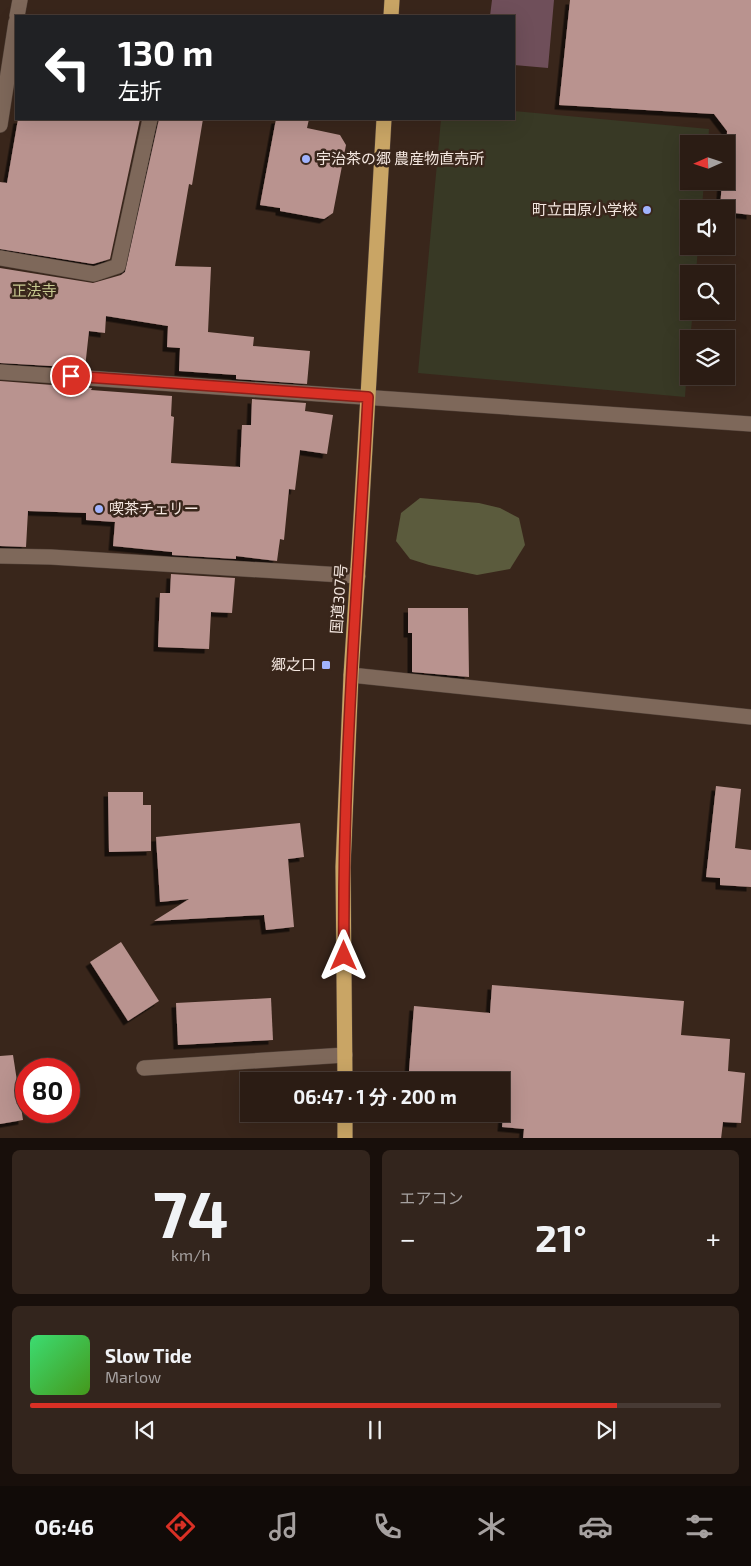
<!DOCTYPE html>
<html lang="ja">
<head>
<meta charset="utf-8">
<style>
	body { margin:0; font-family:"Exo 2","Noto Sans JP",sans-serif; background:#33251d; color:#f1f3f6; height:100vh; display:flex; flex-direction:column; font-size:19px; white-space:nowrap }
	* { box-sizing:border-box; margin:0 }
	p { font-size:16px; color:#a6a1a0 }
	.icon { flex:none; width:28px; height:28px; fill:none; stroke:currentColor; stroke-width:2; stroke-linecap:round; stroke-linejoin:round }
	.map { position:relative; height:1138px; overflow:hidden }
	.sheet { display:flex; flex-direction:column; gap:12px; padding:12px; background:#180f0b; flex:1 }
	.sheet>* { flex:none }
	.guide { position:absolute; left:15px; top:15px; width:500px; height:105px; border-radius:0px; box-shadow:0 5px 20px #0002,0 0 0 1px #473a34; background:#202124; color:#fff; overflow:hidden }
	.needle { width:32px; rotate:267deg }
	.controls { position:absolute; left:680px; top:135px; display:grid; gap:10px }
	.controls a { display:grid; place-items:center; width:55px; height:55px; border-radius:0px; background:#2b1c14; box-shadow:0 5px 20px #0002,0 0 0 1px #473a34; font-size:25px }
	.speed { position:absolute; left:15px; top:1058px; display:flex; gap:10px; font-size:25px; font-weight:700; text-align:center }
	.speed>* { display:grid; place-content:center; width:65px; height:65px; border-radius:50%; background:#2b1c14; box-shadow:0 5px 20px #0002,0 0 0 1px #473a34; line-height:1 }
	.speed .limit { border:8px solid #d22; background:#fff; color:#111 }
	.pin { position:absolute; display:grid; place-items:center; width:42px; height:42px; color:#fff; margin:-21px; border:2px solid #fff; border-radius:50%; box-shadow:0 1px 5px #0007 }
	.me { position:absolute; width:55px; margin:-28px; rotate:0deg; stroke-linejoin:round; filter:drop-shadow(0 0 4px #0008) }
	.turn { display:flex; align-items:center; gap:18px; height:105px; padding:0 20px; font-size:22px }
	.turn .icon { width:65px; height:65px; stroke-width:2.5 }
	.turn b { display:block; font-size:35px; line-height:42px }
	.big { font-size:38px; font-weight:700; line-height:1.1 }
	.sheet .widget { flex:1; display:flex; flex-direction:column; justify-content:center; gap:8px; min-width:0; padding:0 18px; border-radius:8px; background:#33251d }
	.sheet .dial { align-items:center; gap:0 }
	.dial b { font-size:65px; line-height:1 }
	.song { display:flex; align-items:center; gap:15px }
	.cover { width:60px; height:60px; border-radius:8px; background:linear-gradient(135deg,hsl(140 70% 55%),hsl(100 70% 35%)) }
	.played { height:5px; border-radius:2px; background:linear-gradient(90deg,#d93025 85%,#473a34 85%) }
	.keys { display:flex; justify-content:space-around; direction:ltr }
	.heat { display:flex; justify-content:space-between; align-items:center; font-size:28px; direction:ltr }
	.sheet .tiles { flex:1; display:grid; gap:12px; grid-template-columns:1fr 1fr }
	.widget:last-child { grid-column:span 2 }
	.trip { position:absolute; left:240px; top:1072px; width:270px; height:50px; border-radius:0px; background:#2b1c14; box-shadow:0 5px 20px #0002,0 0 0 1px #473a34; font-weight:700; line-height:50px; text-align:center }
	.tabs { display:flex; height:80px; justify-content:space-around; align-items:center; background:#110b08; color:#a6a1a0 }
	.tabs .icon { width:35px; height:35px }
	.tabs .current { color:#d93025 }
	.tabs b { font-size:22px; color:#f1f3f6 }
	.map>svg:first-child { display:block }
</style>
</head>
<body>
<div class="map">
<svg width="751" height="1139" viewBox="0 0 751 1139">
	<defs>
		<filter id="shadow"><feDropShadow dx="-4.5" dy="4.5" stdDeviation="0" flood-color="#0009"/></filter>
	</defs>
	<rect width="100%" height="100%" fill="#39261b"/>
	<path fill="#383925" d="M514,111L709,129L708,144H689V181H704L702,209H689V246H698L696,274H689V311H693L690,339H689L685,397L418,373L441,119H514Z"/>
	<path fill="#5b5b3d" d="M420,498L479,503L500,508L519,518L525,545L510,569L477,575L429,565L410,559L396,541L401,513Z"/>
	<path fill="#6f4f5a" d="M492,0H554L548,68L514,65V16H490Z"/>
	<g fill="#b9938f" filter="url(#shadow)">
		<path d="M570,0H751V215L726,212V209H720L722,181H726L727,131L714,114L559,105Z"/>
		<path d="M18,119H140L110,259L93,264L0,249V182L7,183Z"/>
		<path d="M159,119H203L192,185L189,184L175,266L211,267L208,332L254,337L253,346L310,351L307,384L236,379V375L179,371L180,348L167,347L168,326L106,316L105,333L89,331L85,368L0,363V268L93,283L121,275L125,272Z"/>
		<path d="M276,119H309L307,128L340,135L346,145L333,213L324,219L280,211V208L260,205Z"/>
		<path d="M0,381L92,388L91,390L172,396L171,416L174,417L171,463L240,467L242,425H251L252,399L306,403L305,411L333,415L327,454L300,450L295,490L289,489L284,540L280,539L277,561L236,556V559L172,555V552L113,546L115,522L86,520V513L28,511L26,547L0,546Z"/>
		<path d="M171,574L235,578L232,613L211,612L209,649L158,647L160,593H170Z"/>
		<path d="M408,608H468L469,677L412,672V633H408Z"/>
		<path d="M716,786L741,789L735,848L751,850V887L720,885V878L706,877Z"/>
		<path d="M108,792H143V805H151V851L109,852Z"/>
		<path d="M300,823L304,857L288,859L294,927L266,930L264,915L154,921L189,899L160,902L156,837Z"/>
		<path d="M121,942L159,1001L128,1021L90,962Z"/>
		<path d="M492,985L684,1001L681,1035L730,1039L728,1071L745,1073L741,1123L723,1122L721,1139H523L524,1129L502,1127L506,1080L409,1071L414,1006L490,1013Z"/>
		<path d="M271,998L273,1040L178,1045L176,1003Z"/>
		<path d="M13,1055L23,1120L0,1124V1056Z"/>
	</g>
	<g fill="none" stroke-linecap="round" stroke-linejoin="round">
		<g stroke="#53433a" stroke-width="16">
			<g id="minor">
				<path d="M17,16L20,0"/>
				<path d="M0,125L16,22"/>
				<path d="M0,258L94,274L118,266L150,119"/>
				<path d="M0,372L751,424"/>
				<path d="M0,556L51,557L358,576"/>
				<path d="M351,675L751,717"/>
				<path d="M144,1068L345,1055"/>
			</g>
		</g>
		<g stroke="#53433a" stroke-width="16">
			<g id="highway">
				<path d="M391,16L392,0"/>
				<path d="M345,1081L343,867L351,675L359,552L384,119"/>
				<path d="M345,1114V1139"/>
			</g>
		</g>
		<use href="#minor" stroke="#7e685a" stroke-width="15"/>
		<use href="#highway" stroke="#c9a565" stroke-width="15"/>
	</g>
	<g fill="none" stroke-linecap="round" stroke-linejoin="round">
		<g stroke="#8d1f18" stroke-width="12">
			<path id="route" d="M71,376L368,397C358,583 342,769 344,956"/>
		</g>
		<use href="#route" stroke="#d93025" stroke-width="9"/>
	</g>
	<g fill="#a0b3fd" stroke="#39261b" stroke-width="2">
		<circle cx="306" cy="159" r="5"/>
		<circle cx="647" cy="210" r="5"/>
		<circle cx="99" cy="509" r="5"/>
		<rect x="321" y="660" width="10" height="10" rx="2.5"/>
	</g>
	<g text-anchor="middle" stroke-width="5" stroke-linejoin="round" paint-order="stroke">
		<g font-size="15" fill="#f4e7e0" stroke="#39261b" text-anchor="start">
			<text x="316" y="164">宇治茶の郷 農産物直売所</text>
			<text x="637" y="215" text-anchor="end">町立田原小学校</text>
			<text x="109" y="514">喫茶チェリー</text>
			<text x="316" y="670" text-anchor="end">郷之口</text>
		</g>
		<g font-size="15" fill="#c7c88f" stroke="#39261b">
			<text x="34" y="296">正法寺</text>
		</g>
		<g font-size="15" fill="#f4e7e0" stroke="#39261b">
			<text transform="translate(339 599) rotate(-86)" y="5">国道307号</text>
		</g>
	</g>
</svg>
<div class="controls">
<a><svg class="needle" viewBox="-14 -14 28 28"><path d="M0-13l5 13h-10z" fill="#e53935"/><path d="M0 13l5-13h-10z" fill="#a6a1a0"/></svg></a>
<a><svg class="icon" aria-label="sound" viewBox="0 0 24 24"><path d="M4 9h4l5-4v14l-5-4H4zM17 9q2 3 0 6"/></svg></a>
<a><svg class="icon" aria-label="search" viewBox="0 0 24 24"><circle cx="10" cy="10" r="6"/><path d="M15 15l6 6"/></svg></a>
<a><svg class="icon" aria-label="layers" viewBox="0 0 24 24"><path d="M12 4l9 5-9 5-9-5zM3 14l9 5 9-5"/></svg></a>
</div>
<div class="speed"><div class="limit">80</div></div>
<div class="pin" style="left:71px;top:376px;background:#d93025"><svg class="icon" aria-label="arrive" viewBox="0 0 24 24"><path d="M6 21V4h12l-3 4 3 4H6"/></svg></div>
<svg class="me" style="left:344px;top:956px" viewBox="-20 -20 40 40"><path d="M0-17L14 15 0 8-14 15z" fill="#d93025" stroke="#fff" stroke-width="4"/></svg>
<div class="trip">06:47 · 1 分 · 200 m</div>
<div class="guide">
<div class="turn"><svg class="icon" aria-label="left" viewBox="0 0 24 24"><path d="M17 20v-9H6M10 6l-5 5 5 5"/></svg><div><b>130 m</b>左折</div></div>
</div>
</div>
<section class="sheet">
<div class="tiles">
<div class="widget dial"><b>74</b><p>km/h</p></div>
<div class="widget"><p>エアコン</p>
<div class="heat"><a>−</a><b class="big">21°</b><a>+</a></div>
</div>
<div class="widget">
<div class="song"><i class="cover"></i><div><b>Slow Tide</b><p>Marlow</p></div></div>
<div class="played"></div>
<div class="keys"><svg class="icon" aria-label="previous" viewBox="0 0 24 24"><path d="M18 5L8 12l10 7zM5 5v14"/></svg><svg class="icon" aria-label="pause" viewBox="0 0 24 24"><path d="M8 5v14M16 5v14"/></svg><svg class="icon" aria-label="next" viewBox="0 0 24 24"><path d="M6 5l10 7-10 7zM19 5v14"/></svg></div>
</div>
</div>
</section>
<nav class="tabs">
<b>06:46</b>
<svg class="icon current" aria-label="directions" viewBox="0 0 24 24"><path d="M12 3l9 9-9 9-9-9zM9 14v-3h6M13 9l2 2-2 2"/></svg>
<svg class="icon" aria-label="music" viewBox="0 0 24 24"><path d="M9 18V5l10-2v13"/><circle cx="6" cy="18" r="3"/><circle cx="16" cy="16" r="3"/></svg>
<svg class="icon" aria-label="phone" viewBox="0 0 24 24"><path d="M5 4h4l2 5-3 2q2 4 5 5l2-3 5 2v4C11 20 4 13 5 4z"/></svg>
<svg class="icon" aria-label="climate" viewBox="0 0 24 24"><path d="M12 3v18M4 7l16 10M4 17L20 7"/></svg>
<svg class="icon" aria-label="car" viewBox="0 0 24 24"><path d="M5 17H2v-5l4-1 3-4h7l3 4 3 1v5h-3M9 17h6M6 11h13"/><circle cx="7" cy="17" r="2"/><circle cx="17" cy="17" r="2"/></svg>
<svg class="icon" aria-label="filters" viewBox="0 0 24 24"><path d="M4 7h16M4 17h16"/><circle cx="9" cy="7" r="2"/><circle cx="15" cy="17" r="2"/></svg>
</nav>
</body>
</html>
